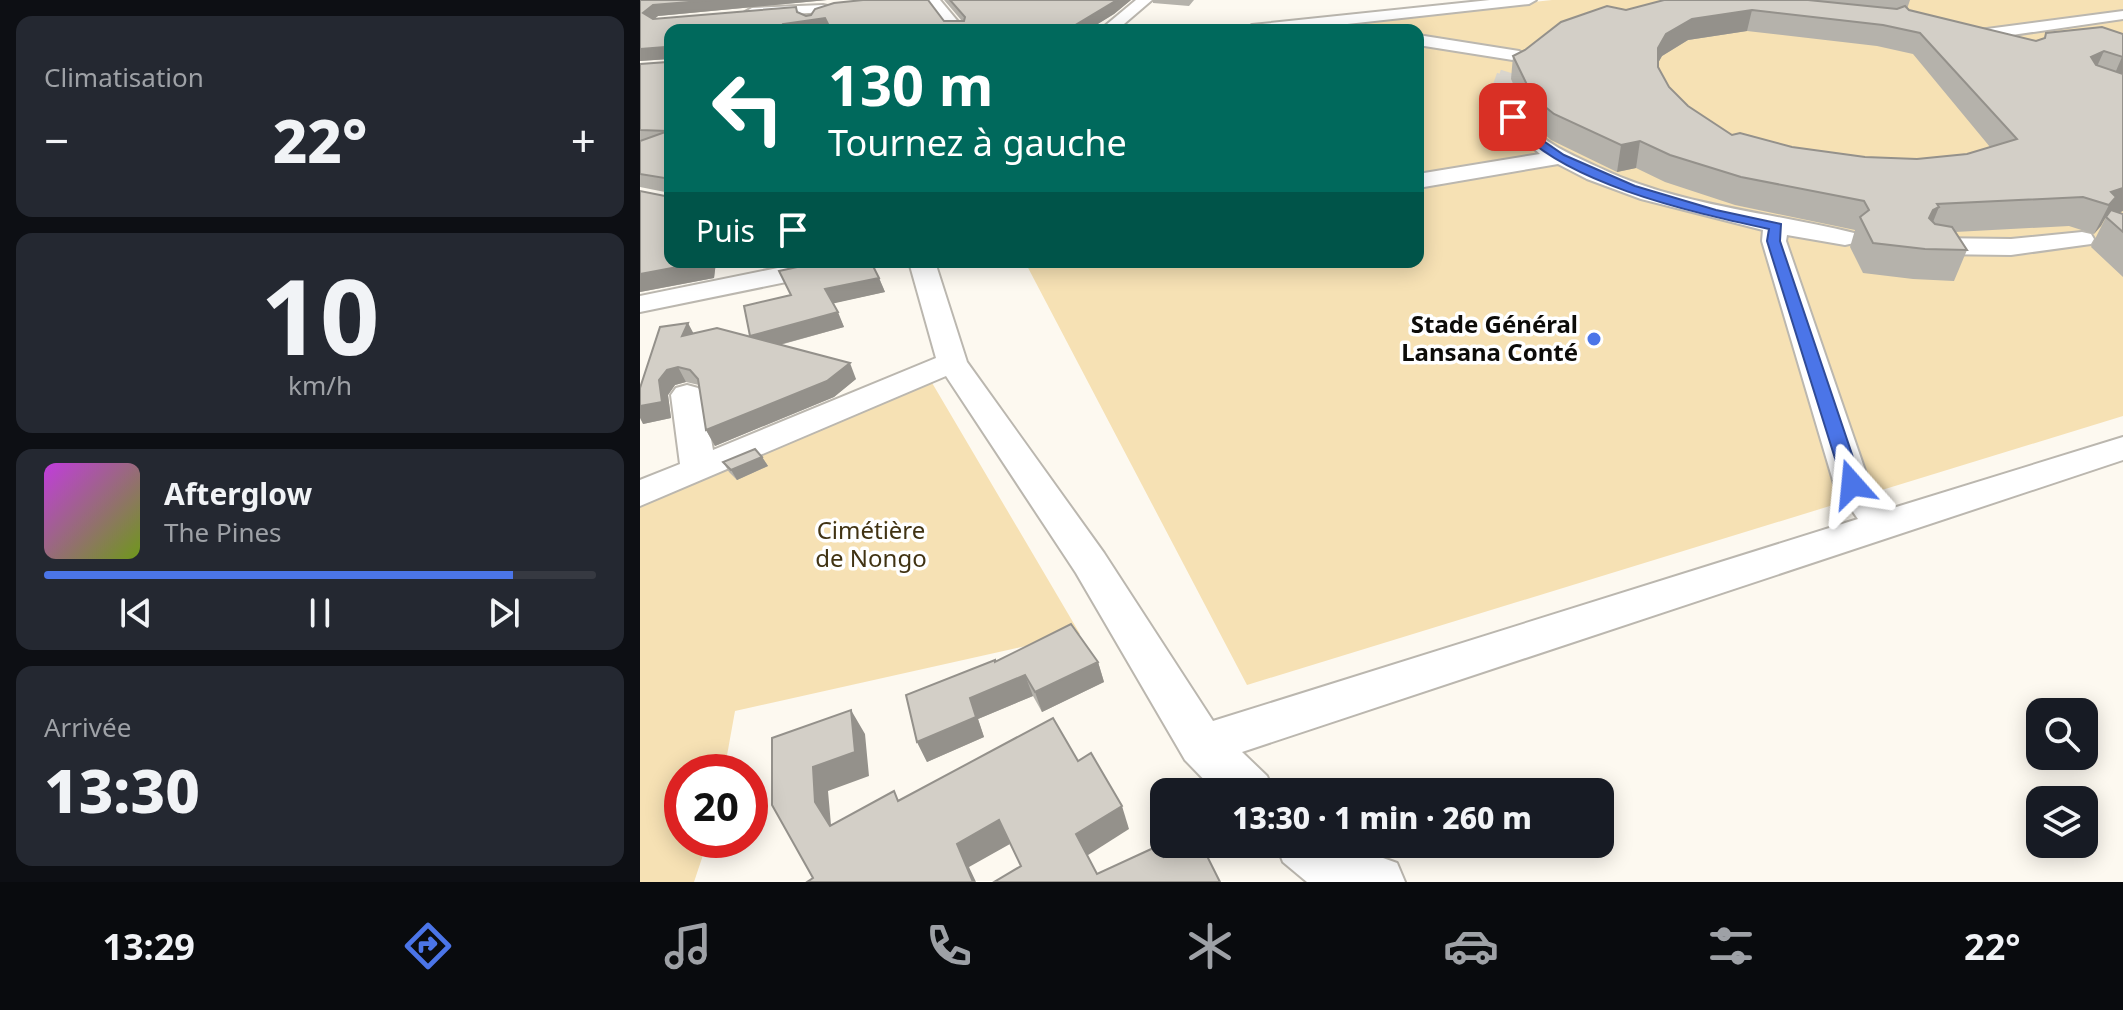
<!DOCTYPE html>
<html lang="fr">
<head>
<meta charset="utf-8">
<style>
	body { margin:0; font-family:"Noto Sans",sans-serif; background:#242831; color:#f1f3f6; height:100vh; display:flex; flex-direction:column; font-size:30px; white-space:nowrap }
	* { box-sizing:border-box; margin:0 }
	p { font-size:26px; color:#9ea1a6 }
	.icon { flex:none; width:44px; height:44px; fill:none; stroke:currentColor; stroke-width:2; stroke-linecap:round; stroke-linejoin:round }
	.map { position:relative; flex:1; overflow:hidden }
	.details { display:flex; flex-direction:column; gap:16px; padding:16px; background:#0d0f14; width:640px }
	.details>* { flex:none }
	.top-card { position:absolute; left:24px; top:24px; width:760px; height:244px; border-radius:16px; box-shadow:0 4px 20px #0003; background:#00695c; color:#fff; overflow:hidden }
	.fabs { position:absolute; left:1386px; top:698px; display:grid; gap:16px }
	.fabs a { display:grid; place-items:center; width:72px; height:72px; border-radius:16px; background:#171b24; box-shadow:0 4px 20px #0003; font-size:40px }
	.speed { position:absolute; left:24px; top:754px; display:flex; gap:16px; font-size:40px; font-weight:700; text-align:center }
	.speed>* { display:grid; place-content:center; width:104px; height:104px; border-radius:50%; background:#171b24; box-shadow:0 4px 20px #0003; line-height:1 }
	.speed .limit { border:12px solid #d22; background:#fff; color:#111 }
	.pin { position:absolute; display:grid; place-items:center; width:68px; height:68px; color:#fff; margin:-34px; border-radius:16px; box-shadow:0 4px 12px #0006 }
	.me { position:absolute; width:88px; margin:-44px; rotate:342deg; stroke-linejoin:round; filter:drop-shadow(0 0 6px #0008) }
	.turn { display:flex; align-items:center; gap:28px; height:168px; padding:0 32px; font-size:36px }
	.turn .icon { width:104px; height:104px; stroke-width:2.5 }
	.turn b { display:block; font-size:56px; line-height:68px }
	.then { display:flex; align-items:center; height:76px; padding:0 32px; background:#0003; gap:16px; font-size:30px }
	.big { font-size:60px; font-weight:800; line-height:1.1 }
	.details .widget { flex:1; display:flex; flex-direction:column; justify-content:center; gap:12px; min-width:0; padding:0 28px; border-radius:16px; background:#242831 }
	.details .dial { align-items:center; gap:0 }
	.dial b { font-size:104px; line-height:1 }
	.song { display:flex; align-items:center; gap:24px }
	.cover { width:96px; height:96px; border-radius:12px; background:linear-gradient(135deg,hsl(290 70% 55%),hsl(80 70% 35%)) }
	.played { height:8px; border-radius:4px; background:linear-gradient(90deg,#4b75e8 85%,#363941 85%) }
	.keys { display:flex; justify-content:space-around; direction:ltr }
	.heat { display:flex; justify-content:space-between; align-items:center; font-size:44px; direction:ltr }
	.trip { position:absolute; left:510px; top:778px; width:464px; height:80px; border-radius:16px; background:#171b24; box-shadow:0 4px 20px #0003; font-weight:800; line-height:80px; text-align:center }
	.tabs { display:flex; height:128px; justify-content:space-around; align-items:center; background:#090b0e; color:#9ea1a6 }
	.tabs .icon { width:56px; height:56px }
	.tabs .current { color:#4b75e8 }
	.tabs b { font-size:36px; color:#f1f3f6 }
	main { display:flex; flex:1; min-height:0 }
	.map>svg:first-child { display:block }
</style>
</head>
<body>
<main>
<section class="details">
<div class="widget"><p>Climatisation</p>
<div class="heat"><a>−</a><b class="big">22°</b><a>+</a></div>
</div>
<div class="widget dial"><b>10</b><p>km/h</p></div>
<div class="widget">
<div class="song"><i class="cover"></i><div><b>Afterglow</b><p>The Pines</p></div></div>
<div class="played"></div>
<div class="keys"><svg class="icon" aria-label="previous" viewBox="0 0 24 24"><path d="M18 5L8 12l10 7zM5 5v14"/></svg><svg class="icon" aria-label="pause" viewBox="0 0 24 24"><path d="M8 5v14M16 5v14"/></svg><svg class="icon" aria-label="next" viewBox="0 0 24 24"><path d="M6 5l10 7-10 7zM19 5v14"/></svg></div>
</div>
<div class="widget"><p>Arrivée</p><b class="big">13:30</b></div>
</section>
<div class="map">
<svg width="1483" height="882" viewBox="0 0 1483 882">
	<rect width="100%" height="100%" fill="#fdf9f0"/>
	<g fill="#f6e1b4">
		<path d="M912,0H1483V416L607,685L385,262H778V30H630Z"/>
		<path d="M288,376L440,634L95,711L84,772H42V840H68L54,882H0V499Z"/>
	</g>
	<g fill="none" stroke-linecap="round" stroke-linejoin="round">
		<path stroke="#d9d5cd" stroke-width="15" stroke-dasharray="15 8" stroke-linecap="butt" d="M866,78L868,72"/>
		<path stroke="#d9d5cd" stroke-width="19" stroke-dasharray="19 10" stroke-linecap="butt" d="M861,90L866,76"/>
		<g stroke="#bbb7af" stroke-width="4">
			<g id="minor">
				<path d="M286,0H300L325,30H309Z"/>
				<path d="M496,0H512L477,30H460Z"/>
				<path d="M850,0H896L889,4L653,30H604L612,25Z"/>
				<path d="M183,5L188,6V12L112,16L105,12L112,8Z"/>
				<path d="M1483,11V19L1324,42L1316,37L1324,32Z"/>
				<path d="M778,35L879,51L887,56L879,61L778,45Z"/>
				<path d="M861,85C875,88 876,108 884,119C900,142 934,156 960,168C1040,206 1129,212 1214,233L1217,238L1214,243L1205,245L1147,235L1146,241L1229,482L1250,509L1483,437V460L602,752L627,776L634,792H576L545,760L436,573L306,376L0,506V480L40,464L31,395L36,388L47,385L58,388L63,395L73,450L296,358L269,262H295L327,362L464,553L573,721L1218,519L1194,484L1122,241L1123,230L1001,199L947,179L918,164L778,188V174L900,154L869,126L852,90Z"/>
				<path d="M1442,232L1451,234L1454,239L1451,244L1371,255L1293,254L1284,251L1280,246L1284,241L1293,238L1371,239Z"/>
				<path d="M167,262H218L214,267L205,270L0,312V296Z"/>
				<path d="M636,844H704L757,863L765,882H667L643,862Z"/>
			</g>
		</g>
		<use href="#minor" fill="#fff" fill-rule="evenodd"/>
	</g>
	<g fill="#b5b2ab" fill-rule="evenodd">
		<path d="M0,0H187L18,16L14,19L156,7L158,12L166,16L171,15L175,9L194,3L223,0H288L304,21H322L304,0H491L474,14L448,30H190L189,28L179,30H30V262H76L74,278L0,292V191L25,196V192L0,187V64L27,62V59L0,61Z"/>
		<path d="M513,0H554L549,6L513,3Z"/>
		<path d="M1033,0H1270L1267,9L1269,10L1396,41L1404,38L1406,33L1483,34V211L1479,213L1483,214V277L1451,247L1466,217L1454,234L1429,226L1315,232L1327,250L1314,281L1273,279L1223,273L1210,247L1215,230L1095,205L1025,182L996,168L977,172L911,140L890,122L871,79L873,56L986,10ZM1107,31L1237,46L1273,54L1350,147L1327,154L1277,159L1225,157L1152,147L1092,135L1048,106L1029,87L1018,67V63L1022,56L1048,40Z"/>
		<path d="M239,278L245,292L193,303L204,327L140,345L216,379L194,397L75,446L66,430L59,385L46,382L35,385L28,395L31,418L3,424L54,334L111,337Z"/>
		<path d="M122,457L128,466L97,480L89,472L83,462Z"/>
		<path d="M355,662H458L464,682L402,712L393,696L338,719L344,737L287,762L277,742Z"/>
	</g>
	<g fill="#94918b">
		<path d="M73,0H187L18,16L8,24L3,13L13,5Z"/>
		<path d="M477,0H491L474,14L448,30H427Z"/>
		<path d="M156,7L159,17L185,18L189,28L179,30H144L143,24Z"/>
		<path d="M1112,10L1107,31L1048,40L1022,56L1014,70L1018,48L1026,34L1052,19Z"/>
		<path d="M25,47L30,59L0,61V49Z"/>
		<path d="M1464,51L1454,73L1451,57Z"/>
		<path d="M1483,57V79L1472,80L1482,57Z"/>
		<path d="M1000,141L996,168L977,172L981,145Z"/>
		<path d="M1483,188V211L1466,217L1461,226L1454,234L1469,205L1471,192Z"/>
		<path d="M1299,207L1287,237L1278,248L1293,210Z"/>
		<path d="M64,262H76L74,278L0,292V274Z"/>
		<path d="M121,262H161L123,268Z"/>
		<path d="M239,278L245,292L191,304L185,289Z"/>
		<path d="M198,312L204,327L117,351L110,336Z"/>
		<path d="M48,323L56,338L42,336Z"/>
		<path d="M210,363L216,379L194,397L75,446L66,430Z"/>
		<path d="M38,367L46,382L35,385L28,395L31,418L3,424L0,418V406L27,370Z"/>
		<path d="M122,457L128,466L97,480L91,470Z"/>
		<path d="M458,662L464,682L402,712L395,692Z"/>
		<path d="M385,675L393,696L338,719L344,737L287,762L277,742L330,698Z"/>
		<path d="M211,710L225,734L229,776L188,791L191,825L190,826L175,802L173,767Z"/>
		<path d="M482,806L489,829L445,857L436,834Z"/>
		<path d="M359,820L370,844L329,867L336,882H333L317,844Z"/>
	</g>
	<g fill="#d3cfc7" stroke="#94918b" stroke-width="2" fill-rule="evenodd">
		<path d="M0,0H73L13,5L3,13L13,19L156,7L157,12L166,16L171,15L175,9L194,3L223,0H288L304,21H324L325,17L310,0H477L427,30H191L185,18L143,24L144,30H30V262H64L0,274V191L25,196V178L0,174V141L28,131L0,130V64L27,62L28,50L25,47L0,49Z"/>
		<path d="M1024,0H1168L1257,9L1265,6L1269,10L1396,41L1405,38L1406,33L1462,27L1483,34V57L1464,51L1451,57L1456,65L1483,74V188L1471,192L1476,197L1469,205L1443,197L1297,204L1299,207L1293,210L1289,218L1295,224L1312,227L1327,250L1285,249L1233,243L1220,217L1229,210L1224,201L1101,177L1030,155L1000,141L981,145L914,114L893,97L873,56L885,50L921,22L967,6L986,10ZM1112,10L1243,25L1280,33L1377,139L1327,154L1277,159L1225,157L1152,147L1100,133L1092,135L1048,106L1029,87L1018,67V48L1026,34L1052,19Z"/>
		<path d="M1471,210L1483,214V232L1466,217Z"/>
		<path d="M180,262H231L239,278L185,289L198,312L110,336L104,306L151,295L139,271Z"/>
		<path d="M48,323L42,336L77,328L210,363L187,381L66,430L58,379L50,370L38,367L27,370L19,380L22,402L0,406V388L20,327Z"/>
		<path d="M115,449L122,457L91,470L83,462Z"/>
		<path d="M431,624L458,662L395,692L385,675L330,698L336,717L277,742L266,695L355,660V662Z"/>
		<path d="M211,710L215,752L173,767L175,802L190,826L254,791L258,801L413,718L438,761L451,753L482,806L436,834L457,874L520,845L524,857L547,844H561L580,882H354L381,866L359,820L317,844L333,882H167L173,878L132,805V738Z"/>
	</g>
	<path fill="#4b75e8" stroke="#314c97" stroke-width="2" d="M873,114L886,129L924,155L995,186L1076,210L1141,224L1140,241L1222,484L1219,489L1212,491L1203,484L1127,241L1129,229C1055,213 912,182 868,117Z"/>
	<circle fill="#4b75e8" stroke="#fff" stroke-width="3" cx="954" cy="339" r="8"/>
	<g text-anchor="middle" stroke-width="7" stroke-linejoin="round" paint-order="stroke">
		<g font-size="24" font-weight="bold" fill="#0d0c09" stroke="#fff" text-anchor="end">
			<text x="938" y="333">Stade Général<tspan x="938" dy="28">Lansana Conté</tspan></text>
		</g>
		<g font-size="24" fill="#413313" stroke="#fff">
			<text x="231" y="539">Cimétière<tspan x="231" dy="28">de Nongo</tspan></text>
		</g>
	</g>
</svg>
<div class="fabs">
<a><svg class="icon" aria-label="search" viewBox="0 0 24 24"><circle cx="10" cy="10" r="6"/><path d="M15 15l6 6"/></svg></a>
<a><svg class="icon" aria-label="layers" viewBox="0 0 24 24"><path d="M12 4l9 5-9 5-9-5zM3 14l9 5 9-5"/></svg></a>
</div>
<div class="speed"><div class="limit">20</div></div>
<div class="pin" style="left:873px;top:117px;background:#d93025"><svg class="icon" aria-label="arrive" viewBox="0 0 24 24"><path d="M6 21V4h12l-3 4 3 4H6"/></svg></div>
<svg class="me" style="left:1212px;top:484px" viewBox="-20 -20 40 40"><path d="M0-17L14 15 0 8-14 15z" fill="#4b75e8" stroke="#fff" stroke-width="4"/></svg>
<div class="trip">13:30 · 1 min · 260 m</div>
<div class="top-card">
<div class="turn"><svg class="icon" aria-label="left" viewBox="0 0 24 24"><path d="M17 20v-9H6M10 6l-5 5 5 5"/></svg><div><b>130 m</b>Tournez à gauche</div></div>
<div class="then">Puis<svg class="icon" aria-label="arrive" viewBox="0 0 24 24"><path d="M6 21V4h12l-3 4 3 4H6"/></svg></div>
</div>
</div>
</main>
<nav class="tabs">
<b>13:29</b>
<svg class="icon current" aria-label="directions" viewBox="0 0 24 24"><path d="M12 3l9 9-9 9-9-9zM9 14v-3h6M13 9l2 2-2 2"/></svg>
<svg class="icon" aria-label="music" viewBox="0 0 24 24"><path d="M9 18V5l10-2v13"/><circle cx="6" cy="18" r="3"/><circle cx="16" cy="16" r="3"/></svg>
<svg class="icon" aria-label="phone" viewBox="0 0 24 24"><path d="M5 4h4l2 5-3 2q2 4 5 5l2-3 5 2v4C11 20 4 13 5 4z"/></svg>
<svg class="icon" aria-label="climate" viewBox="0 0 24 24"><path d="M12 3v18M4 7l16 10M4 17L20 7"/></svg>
<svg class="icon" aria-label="car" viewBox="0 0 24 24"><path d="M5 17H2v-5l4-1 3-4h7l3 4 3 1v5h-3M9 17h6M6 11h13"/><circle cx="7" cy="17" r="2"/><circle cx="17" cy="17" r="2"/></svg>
<svg class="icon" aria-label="filters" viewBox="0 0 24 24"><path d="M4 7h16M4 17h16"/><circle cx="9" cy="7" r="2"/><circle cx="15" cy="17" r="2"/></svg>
<b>22°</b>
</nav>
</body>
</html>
